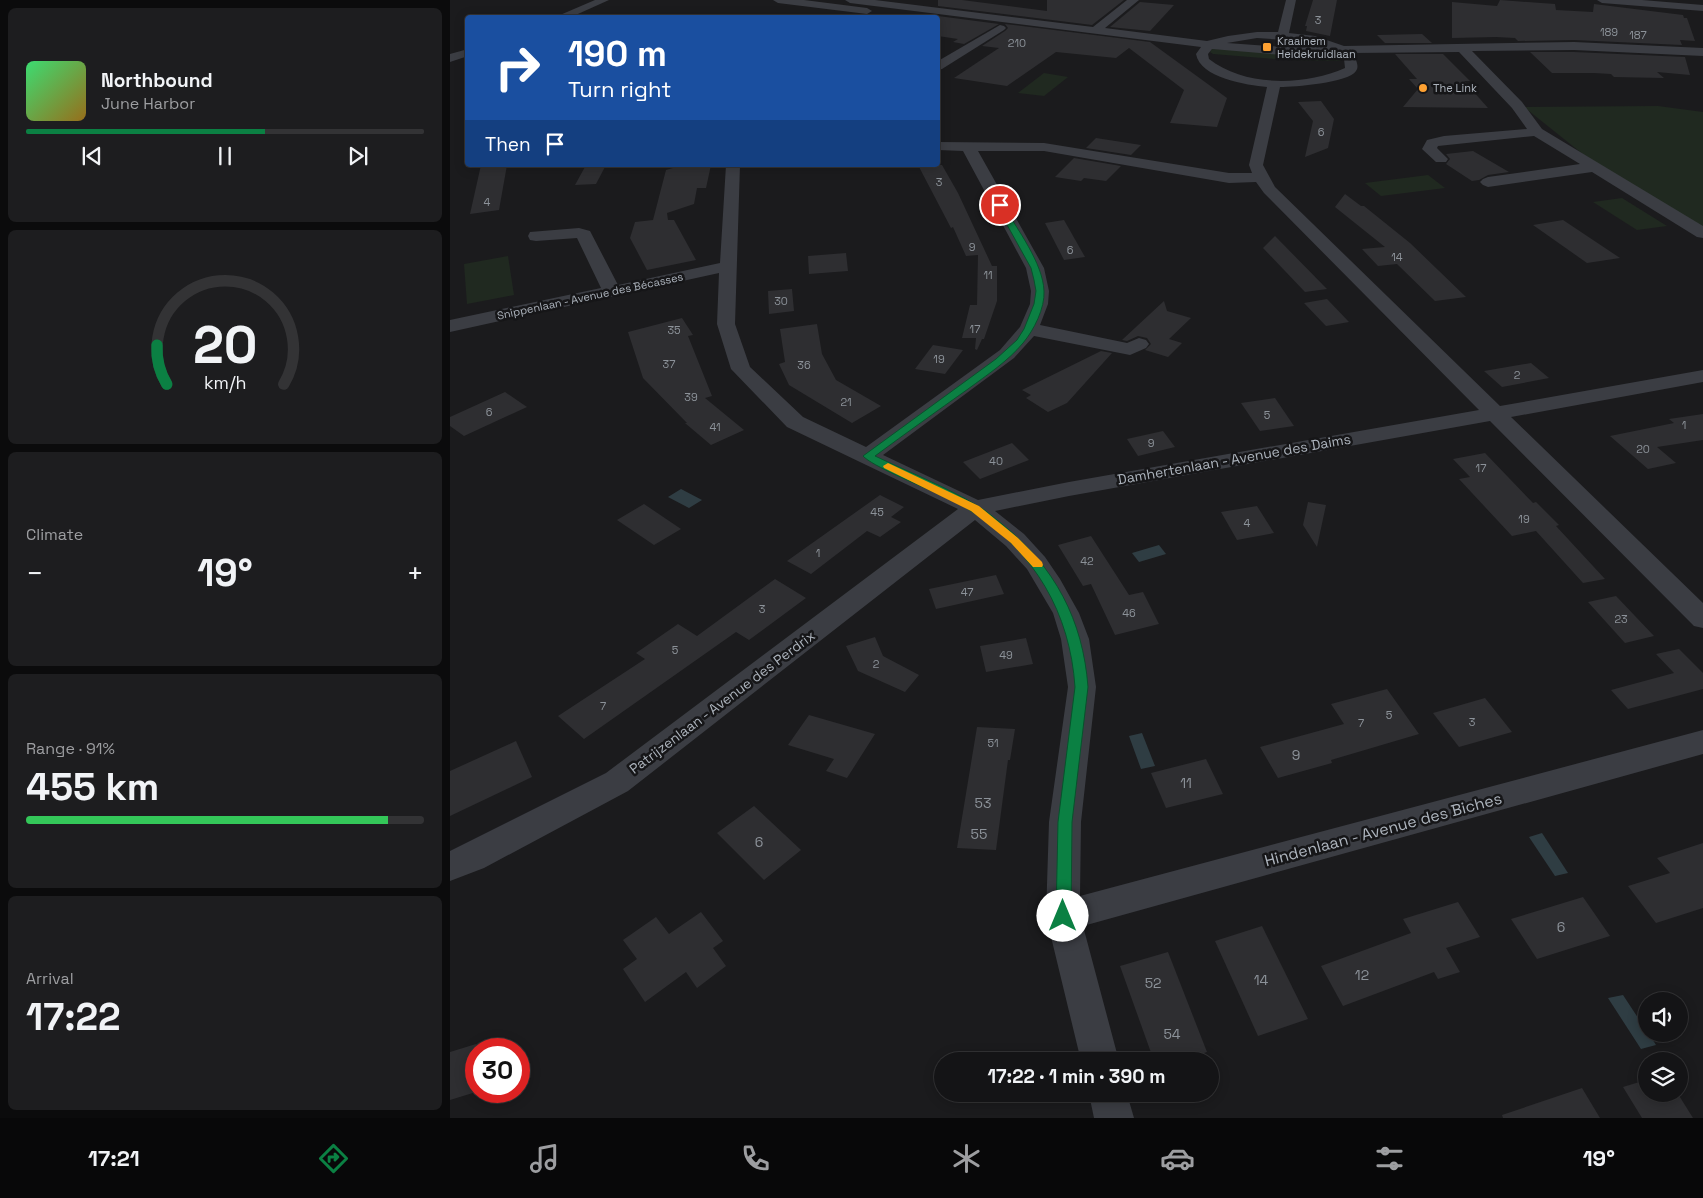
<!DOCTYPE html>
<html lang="en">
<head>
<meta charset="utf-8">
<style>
	body { margin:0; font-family:"Space Grotesk",sans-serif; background:#1d1d1f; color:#f1f3f6; height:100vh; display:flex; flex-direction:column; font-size:19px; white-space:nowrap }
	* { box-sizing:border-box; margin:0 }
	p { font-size:16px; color:#9d9ea1 }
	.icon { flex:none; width:28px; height:28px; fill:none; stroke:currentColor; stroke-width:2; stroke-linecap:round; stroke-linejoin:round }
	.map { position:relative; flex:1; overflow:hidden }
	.details { display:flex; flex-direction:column; gap:8px; padding:8px; background:#0b0b0c; width:450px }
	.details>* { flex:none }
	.guide { position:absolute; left:15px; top:15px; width:475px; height:152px; border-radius:5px; box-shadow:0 2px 12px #0003,0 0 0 1px #333335; background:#1a4fa0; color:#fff; overflow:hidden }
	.fabs { position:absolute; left:1188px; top:992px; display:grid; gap:10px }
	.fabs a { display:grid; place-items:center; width:50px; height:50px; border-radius:50%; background:#141416; box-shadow:0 2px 12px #0003,0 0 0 1px #333335; font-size:25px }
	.speed { position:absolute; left:15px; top:1038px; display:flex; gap:10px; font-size:25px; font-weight:700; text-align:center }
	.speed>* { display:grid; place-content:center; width:65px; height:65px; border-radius:50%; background:#141416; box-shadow:0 2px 12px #0003,0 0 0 1px #333335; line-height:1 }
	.speed .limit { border:8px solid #d22; background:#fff; color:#111 }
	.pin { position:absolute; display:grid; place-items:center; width:42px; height:42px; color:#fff; margin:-21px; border:2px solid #fff; border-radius:50%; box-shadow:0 1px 5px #0007 }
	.me { position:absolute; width:55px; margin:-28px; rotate:0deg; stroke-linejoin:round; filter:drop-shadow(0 0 4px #0008) }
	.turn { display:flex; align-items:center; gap:18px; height:105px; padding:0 20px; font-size:22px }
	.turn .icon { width:65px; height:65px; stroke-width:2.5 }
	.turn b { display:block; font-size:35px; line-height:42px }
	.then { display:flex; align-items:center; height:48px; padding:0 20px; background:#0003; gap:10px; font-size:19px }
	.big { font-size:38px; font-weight:600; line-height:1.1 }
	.details .tile { flex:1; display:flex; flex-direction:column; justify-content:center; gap:8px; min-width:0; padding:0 18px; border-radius:8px; background:#1d1d1f }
	.details .dial { align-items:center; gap:0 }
	.dial svg { height:130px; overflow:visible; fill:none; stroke:#333335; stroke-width:7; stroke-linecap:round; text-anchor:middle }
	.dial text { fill:#f1f3f6; stroke:none }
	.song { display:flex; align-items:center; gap:15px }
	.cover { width:60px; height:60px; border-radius:8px; background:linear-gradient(135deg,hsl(140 70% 55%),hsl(40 70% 35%)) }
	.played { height:5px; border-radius:2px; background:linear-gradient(90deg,#0b8043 60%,#333335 60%) }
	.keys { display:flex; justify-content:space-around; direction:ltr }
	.heat { display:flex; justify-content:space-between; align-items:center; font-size:28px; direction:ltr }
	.charge { height:8px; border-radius:4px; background:linear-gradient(90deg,#34c759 91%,#333335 0) }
	.trip { position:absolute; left:484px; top:1052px; width:285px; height:50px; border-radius:25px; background:#141416; box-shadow:0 2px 12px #0003,0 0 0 1px #333335; font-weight:600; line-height:50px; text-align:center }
	.dock { display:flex; height:80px; justify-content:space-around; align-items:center; background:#080809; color:#9d9ea1 }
	.dock .icon { width:35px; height:35px }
	.dock .selected { color:#0b8043 }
	.dock b { font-size:22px; color:#f1f3f6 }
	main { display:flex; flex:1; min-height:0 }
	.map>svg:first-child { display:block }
</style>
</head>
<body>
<main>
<section class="details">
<div class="tile">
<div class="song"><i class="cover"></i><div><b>Northbound</b><p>June Harbor</p></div></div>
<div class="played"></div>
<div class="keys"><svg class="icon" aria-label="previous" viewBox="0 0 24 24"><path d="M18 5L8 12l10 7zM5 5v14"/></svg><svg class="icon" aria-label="pause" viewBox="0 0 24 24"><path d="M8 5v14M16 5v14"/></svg><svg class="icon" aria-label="next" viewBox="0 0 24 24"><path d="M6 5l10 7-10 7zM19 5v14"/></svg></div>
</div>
<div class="tile dial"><svg viewBox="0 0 100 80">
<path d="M14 69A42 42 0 1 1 86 69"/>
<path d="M14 69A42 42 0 0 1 8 45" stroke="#0b8043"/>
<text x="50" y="56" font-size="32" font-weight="700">20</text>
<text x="50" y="72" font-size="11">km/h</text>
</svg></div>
<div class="tile"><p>Climate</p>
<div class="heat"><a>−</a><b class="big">19°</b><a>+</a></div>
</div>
<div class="tile"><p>Range · 91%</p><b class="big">455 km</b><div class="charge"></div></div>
<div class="tile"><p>Arrival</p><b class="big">17:22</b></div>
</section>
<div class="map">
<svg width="1253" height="1118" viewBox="0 0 1253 1118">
	<rect width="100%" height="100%" fill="#1b1b1d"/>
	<g fill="#202920">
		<path d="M762,49L887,54L894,55L895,59L889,61L837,60L763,54L760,52Z"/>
		<path d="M594,73L618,77L594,96L568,93Z"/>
		<path d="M1208,106L1253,112V228L1134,155L1074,107Z"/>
		<path d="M978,175L995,188L931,196L915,183Z"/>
		<path d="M1172,198L1217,226L1187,230L1143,202Z"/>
		<path d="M58,256L64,295L17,304L14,264Z"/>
	</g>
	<g fill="#2f3d43">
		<path d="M231,489L252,500L239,508L218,497Z"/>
		<path d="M709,545L716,554L689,562L682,553Z"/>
		<path d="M692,733L705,766L691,769L679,736Z"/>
		<path d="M1092,833L1118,873L1105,876L1079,837Z"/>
		<path d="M1173,995L1196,1030V1034H1199L1206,1045L1191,1049L1158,998Z"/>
	</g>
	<g fill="#2e2e31">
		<path d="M488,0H512L597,11V0H674L642,25L488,6Z"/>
		<path d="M863,0H887L880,36L856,31L857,26H855Z"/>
		<path d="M1050,0L1105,4L1106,10L1143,12L1144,4L1233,15L1234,18H1237L1245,41L1230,40L1232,45L1124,40L1068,41L1065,38L1046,37L1002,38V2L1047,6Z"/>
		<path d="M690,2L724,5L700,31L660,27Z"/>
		<path d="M488,16L549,24L514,44L503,42L508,39L488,36Z"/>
		<path d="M555,24L700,42L777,98L767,127L720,123L734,90L679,48L666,58L606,52L557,86L504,78L549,48L532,46L555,31L558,28Z"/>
		<path d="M972,34L982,43H935L927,35Z"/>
		<path d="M1080,52H1124L1235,57L1240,75L1207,72L1214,78L1164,77L1161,74L1144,73H1102Z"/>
		<path d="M945,54H993L1020,81H1014L1038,108L953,107L968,89L959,79H967Z"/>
		<path d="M871,101L884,119L878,148L855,157L863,121L848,102Z"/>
		<path d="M646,138L691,145L681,155L636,148Z"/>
		<path d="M1023,151L1059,172L1038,175L1029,180L1022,181L996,164L1000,159L996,154Z"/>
		<path d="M624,158L671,166L656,181L634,178L631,181L605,177Z"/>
		<path d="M31,165H57L49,210L20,214Z"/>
		<path d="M136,165H156L146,184L125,185Z"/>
		<path d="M233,165H261L256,188H247L244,204L217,213L218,220H224L246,260L197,270L180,238L185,222L203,220L216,170Z"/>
		<path d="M468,165H492L508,193L542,266H547V301L534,339H532L527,350L525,349L526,338H512L520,305H527L528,255L516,256L503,227L501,228Z"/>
		<path d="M895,194L911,206H914L960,243L1016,297L985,301L947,264L928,266L912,249L935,247L885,207Z"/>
		<path d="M614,220L635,257L614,260L595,223Z"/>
		<path d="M1113,220L1170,258L1137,263L1083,225Z"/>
		<path d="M825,236L877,289L855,292L813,248Z"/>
		<path d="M396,253L398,271L359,274L358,256Z"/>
		<path d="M342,289L344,311L319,314L318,291Z"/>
		<path d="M877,299L899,322L876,326L854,303Z"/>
		<path d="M714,301L717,311L741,318L719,339L732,343L718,357L695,350L701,344L697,338L688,336L677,341L672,340Z"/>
		<path d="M232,318L243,335L238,336L262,396L255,398L294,430L261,445L235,423H237L193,378L178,332Z"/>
		<path d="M367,324L372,354L386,380L431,406L402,423L339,385L329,364L335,362L330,329Z"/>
		<path d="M483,345L513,350L495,374L465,369Z"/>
		<path d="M651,351L662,353L617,403L598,412L576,398L581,395L572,390Z"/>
		<path d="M1081,363L1099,378L1052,387L1034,371Z"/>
		<path d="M55,392L77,407L14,436L0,426V417Z"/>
		<path d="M825,398L844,426L810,431L791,403Z"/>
		<path d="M1253,414V440L1207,447L1226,463L1198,469L1160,436L1224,423L1219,419Z"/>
		<path d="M713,431L725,447L688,456L677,439Z"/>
		<path d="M562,443L579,460L530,479L513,462Z"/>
		<path d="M1035,453L1083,503L1086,502L1109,525L1106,526L1155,579L1133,583L1086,531L1062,536L1009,479L1020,477L1003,459Z"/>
		<path d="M430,495L454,507L441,517L451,522L430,537L417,531L361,574L337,561Z"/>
		<path d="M858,502L876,505L867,547L853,525Z"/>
		<path d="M194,504L231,529L204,545L167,520Z"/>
		<path d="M807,506L824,533L787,540L771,512Z"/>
		<path d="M641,536L679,595L693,592L709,624L665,635L641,584L633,586L608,545Z"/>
		<path d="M546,575L554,594L486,609L479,589Z"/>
		<path d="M325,579L356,598L299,640L286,632L134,739L108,716L195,659L186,653L228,624L247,636Z"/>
		<path d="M1166,596L1204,636L1175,643L1138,602Z"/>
		<path d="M425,637L433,656L469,675L455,692L408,671L396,646Z"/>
		<path d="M576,638L583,664L536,672L530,646Z"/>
		<path d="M1229,649L1253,673V689L1178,709L1161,690L1224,673L1206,654Z"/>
		<path d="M937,689L969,734L881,760L882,763L828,778L810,747L894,724L881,704Z"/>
		<path d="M1035,698L1062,732L1009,747L983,713Z"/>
		<path d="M359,715L425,734L397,778L376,771L384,759L338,745Z"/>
		<path d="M527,727L565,729L560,760H558L546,850L507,848Z"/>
		<path d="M66,741L82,777L0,816V771Z"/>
		<path d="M756,759L773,794L716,808L701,773Z"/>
		<path d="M304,806L351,850L314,880L267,833Z"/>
		<path d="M1253,843V908L1206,923L1178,886L1220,873L1207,858Z"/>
		<path d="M1133,897L1160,936L1087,959L1061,919Z"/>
		<path d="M1008,902L1030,937L996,948L1010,972L988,979L984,972L893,1006L871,966L961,933L953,919Z"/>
		<path d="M251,912L273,941L263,948L276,966L247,988L236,972L195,1002L173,969L187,959L173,940L206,917L219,934Z"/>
		<path d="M812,926L858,1019L808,1036L765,941Z"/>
		<path d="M718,952L757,1052L730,1061H704L670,966Z"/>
		<path d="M26,1044V1092L0,1100V1052Z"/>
		<path d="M1196,1080V1094H1228L1243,1118H1192L1173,1087Z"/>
		<path d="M1132,1088L1150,1118H1053L1052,1115Z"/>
	</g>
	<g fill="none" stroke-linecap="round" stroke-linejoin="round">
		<g fill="#3b3d43" fill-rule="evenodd">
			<path d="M145,0H159L119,18H103Z"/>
			<path d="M323,0H354L417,8L422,11L417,14L328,3Z"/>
			<path d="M395,0H425L643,27L677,0H689L655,28L757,41L778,36L807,32H828L836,0H846L839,33L865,36L894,46L1124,42L1253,48V56L1124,50L1022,51L1072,102L1092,129L1253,226V238L1247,237L1142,172L1038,187L1033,185L1030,182L1033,179L1038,177L1130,164L1084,136L988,146L987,148L998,159L996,162H986L972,149L977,140L994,136L1077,129L1062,108L1009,52L902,53C905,57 910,66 906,71C898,83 844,87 830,87L813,165L825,187L1050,406L1253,370V382L1061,417L1253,603V628L1244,626L1040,421L619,496L545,511L574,534L595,557L610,579L629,613L639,639L646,687L631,822L630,896L1253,730V754L633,926L669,1061H631L596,916L599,822L618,687L611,639L603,613L577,569L556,546L525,520L178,791L34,868L0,881V851L156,773L508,509L337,427L281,369L267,324L269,273L0,332V320L151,288L127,238L86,241L80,240L78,236L80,232L129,228L140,231L168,285L270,263L276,165H290L285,324L300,367L353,417L416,447L550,350L570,327L580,304L581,291L576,268L513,151L488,150V142L594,143L779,173H802L799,165L817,87C797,85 750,78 746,54L751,47L400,3ZM807,38L849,41L877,47H833L777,43ZM762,49L833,55L889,54L894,59L895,68C854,86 795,87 759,59L758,54ZM528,151H594L779,183L806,182L814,193L1029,410L619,482L528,500L433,455L564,358L584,336L680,355L696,348L699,344L696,340L689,338L677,343L590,325L598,304L599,291L594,268Z"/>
			<path d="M1147,0H1192L1253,5V11L1152,3Z"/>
			<path d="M550,25L554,26L556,28L554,30L492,69L488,70V61Z"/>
			<path d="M18,49V56L0,62V54Z"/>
			<path d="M639,1094H677L684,1118H644Z"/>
		</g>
	</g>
	<path fill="#0b8043" stroke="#07532c" d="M547,204L553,205C567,229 593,263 594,291C595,308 584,330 573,343C558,361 537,375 518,389C487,411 456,433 425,456C459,472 496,487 528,506C537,511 544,518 552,524C605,567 633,620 638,687L622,822L621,916L619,921L613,923L608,921L606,916L608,822L625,687C620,613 585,552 521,511C510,503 496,498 484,492C469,485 422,466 413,456L546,359L567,340L574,329L584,304L586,291L584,280L581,268L546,205Z"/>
	<path fill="#f59e0b" d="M438,463L529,506L568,538L592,562L593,565L592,567H583L561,543L521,511L434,468L433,466Z"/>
	<g fill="#fea132" stroke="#161618" stroke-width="2">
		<rect x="812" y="42" width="10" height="10" rx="2.5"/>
		<circle cx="973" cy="88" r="5"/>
	</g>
	<g text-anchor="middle" stroke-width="5" stroke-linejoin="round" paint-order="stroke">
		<g font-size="11" fill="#8c9299">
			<text x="868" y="24">3</text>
			<text x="1159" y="36">189</text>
			<text x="1188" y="39">187</text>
			<text x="567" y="47">210</text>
			<text x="871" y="136">6</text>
			<text x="489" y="186">3</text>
			<text x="37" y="206">4</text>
			<text x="522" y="251">9</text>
			<text x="620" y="254">6</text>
			<text x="947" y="261">14</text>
			<text x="538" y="279">11</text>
			<text x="331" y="305">30</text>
			<text x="525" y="333">17</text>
			<text x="224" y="334">35</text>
			<text x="489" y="363">19</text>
			<text x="219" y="368">37</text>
			<text x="354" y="369">36</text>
			<text x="1067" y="379">2</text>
			<text x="241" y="401">39</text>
			<text x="396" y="406">21</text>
			<text x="39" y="416">6</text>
			<text x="817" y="419">5</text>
			<text x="1234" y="429">1</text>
			<text x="265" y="431">41</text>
			<text x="701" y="447">9</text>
			<text x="1193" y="453">20</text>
			<text x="546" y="465">40</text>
			<text x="1031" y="472">17</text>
			<text x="427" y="516">45</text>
			<text x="1074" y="523">19</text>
			<text x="797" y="527">4</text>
			<text x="368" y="557">1</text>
			<text x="637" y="565">42</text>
			<text x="517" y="596">47</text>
			<text x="312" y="613">3</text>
			<text x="679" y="617">46</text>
			<text x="1171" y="623">23</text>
			<text x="225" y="654">5</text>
			<text x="556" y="659">49</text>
			<text x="426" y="668">2</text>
			<text x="153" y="710">7</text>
			<text x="939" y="719">5</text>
			<text x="1022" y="726">3</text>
			<text x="911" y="727">7</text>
			<text x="543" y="747">51</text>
		</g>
		<g font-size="11" fill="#adb4bd" stroke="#161618" text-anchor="start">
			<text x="827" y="45">Kraainem<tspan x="827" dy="13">Heidekruidlaan</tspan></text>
			<text x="983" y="92">The Link</text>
		</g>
		<g font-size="11" fill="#adb4bd" stroke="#161618">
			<text transform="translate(140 296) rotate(-12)" y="4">Snippenlaan - Avenue des Bécasses</text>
		</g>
		<g font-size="14" fill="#adb4bd" stroke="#161618">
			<text transform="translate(784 459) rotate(-10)" y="5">Damhertenlaan - Avenue des Daims</text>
			<text transform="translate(272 702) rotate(-37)" y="5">Patrijzenlaan - Avenue des Perdrix</text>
		</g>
		<g font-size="14" fill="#8c9299">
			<text x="846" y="760">9</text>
			<text x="736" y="788">11</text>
			<text x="533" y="808">53</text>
			<text x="529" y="839">55</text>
			<text x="309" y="847">6</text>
			<text x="1111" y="932">6</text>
			<text x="912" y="980">12</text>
			<text x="811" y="985">14</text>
			<text x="703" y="988">52</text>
			<text x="722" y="1039">54</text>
		</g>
		<g font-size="16" fill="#adb4bd" stroke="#161618">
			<text transform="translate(933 829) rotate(-15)" y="6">Hindenlaan - Avenue des Biches</text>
		</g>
	</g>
</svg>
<div class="fabs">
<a><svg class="icon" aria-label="sound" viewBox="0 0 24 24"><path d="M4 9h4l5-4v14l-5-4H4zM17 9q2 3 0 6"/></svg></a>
<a><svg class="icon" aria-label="layers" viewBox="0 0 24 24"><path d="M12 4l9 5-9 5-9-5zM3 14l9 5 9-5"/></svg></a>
</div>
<div class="speed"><div class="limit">30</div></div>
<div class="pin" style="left:550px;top:205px;background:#d93025"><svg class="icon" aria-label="arrive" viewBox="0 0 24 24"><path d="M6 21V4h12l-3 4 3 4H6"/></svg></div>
<svg class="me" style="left:613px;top:916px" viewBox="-20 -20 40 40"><circle r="19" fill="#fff"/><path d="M0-13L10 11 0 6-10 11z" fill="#0b8043"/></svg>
<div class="trip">17:22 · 1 min · 390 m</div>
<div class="guide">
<div class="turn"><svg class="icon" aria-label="right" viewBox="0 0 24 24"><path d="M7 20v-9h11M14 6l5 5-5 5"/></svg><div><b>190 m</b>Turn right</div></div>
<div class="then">Then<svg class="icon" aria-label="arrive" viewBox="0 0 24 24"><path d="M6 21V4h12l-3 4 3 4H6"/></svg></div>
</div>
</div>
</main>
<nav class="dock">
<b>17:21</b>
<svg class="icon selected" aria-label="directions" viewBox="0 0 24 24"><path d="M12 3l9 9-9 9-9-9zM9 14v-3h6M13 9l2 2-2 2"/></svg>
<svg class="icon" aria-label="music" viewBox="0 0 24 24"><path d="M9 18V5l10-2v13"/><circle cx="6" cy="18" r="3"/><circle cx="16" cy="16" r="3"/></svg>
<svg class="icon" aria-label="phone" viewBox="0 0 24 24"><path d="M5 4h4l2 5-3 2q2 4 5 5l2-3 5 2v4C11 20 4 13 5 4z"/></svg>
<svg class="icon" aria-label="climate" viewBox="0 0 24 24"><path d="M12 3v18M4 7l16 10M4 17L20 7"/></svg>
<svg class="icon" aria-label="car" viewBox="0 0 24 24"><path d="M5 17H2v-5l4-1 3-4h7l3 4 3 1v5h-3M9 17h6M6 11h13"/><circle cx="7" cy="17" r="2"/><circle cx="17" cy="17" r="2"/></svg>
<svg class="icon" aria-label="filters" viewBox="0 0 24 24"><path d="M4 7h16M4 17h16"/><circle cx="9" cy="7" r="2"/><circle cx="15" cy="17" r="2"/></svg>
<b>19°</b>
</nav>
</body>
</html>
